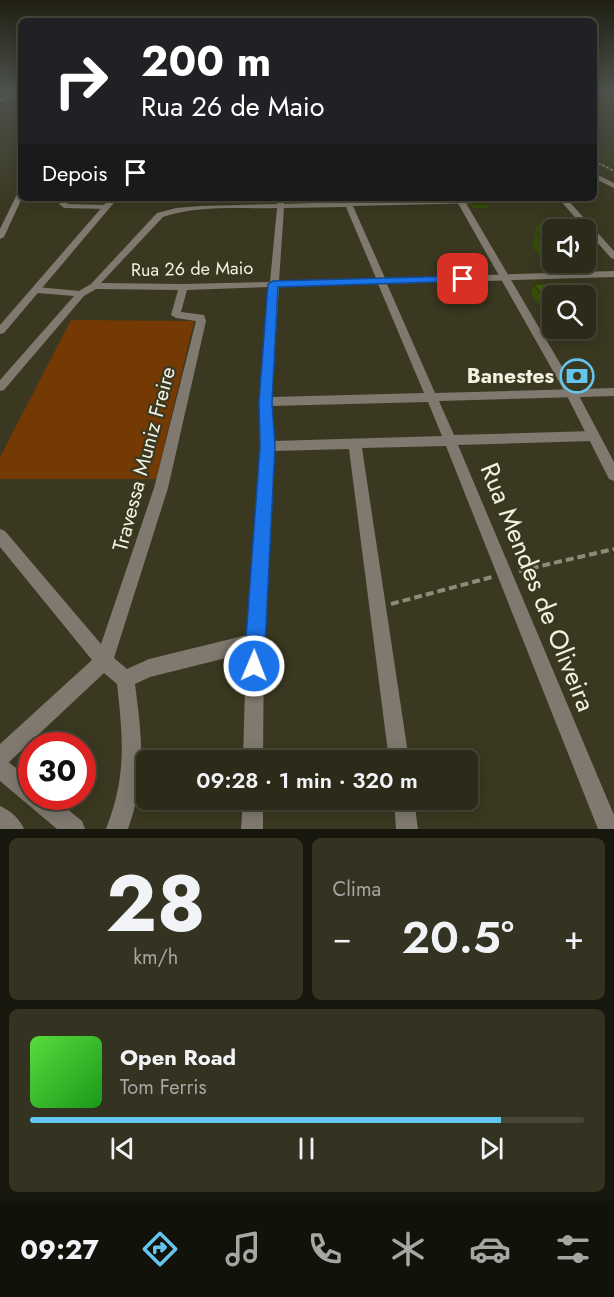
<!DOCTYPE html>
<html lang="pt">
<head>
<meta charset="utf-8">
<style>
	body { margin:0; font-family:Jost,sans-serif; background:#343221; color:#f1f3f6; height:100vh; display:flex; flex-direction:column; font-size:22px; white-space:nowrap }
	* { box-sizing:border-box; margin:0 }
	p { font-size:20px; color:#a6a7a2 }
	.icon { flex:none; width:33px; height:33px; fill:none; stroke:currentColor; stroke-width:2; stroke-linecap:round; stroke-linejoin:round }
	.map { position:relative; height:829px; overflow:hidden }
	.side { display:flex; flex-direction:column; gap:9px; padding:9px; background:#18170d; flex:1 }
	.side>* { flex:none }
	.hud { position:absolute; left:18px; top:18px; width:579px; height:183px; border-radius:9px; box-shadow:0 3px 15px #0003,0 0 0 2px #484637; background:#202124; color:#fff; overflow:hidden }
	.tools { position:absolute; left:542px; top:219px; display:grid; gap:12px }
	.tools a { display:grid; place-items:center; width:54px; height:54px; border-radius:9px; background:#2c2a18; box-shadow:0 3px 15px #0003,0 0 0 2px #484637; font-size:30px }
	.speed { position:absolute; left:18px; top:732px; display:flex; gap:12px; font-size:30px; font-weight:700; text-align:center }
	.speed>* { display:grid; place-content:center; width:78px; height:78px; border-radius:50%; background:#2c2a18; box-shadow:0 3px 15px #0003,0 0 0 2px #484637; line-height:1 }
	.speed .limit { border:9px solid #d22; background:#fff; color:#111 }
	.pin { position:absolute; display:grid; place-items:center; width:51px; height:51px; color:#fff; margin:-26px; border-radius:12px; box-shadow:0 3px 9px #0006 }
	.me { position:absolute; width:66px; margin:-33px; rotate:1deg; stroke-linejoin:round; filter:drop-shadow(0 0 4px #0008) }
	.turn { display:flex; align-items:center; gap:21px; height:126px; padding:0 24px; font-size:27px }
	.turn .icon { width:78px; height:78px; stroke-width:2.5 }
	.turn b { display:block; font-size:42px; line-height:51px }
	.then { display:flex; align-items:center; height:57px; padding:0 24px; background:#0003; gap:12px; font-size:22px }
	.big { font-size:45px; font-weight:600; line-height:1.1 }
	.side .card { flex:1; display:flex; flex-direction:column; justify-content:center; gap:9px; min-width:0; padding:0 21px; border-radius:9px; background:#343221 }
	.side .dial { align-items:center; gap:0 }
	.dial b { font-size:78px; line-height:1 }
	.song { display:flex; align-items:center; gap:18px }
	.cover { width:72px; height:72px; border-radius:9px; background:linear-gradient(135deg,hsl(110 70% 55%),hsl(120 70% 35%)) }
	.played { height:6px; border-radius:3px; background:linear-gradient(90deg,#64c5ee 85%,#484637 85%) }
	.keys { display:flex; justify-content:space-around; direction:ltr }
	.heat { display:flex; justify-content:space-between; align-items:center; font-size:33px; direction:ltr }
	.side .tiles { flex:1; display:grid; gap:9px; grid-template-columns:1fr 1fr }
	.card:last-child { grid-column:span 2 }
	.trip { position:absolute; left:136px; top:750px; width:342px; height:60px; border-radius:9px; background:#2c2a18; box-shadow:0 3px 15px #0003,0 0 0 2px #484637; font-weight:600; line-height:60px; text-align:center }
	.tab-bar { display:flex; height:96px; justify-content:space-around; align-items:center; background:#12110a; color:#a6a7a2 }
	.tab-bar .icon { width:42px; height:42px }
	.tab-bar .active { color:#64c5ee }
	.tab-bar b { font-size:27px; color:#f1f3f6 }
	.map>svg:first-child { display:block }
</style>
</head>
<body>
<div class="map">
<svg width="614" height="829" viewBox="0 0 614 829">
	<rect width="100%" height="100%" fill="#3a3820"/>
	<path fill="#753a03" d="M71,320L194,321L156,479H0V457Z"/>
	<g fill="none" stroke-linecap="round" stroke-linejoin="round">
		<path stroke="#8e8c78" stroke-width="1.5" stroke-dasharray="3 1.5" stroke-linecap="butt" d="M594,161L614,171"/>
		<g stroke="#8e8c78" stroke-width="4" stroke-dasharray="8 4" stroke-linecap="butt">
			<path d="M519,571L614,549"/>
			<path d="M391,604L492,577"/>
		</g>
		<g fill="#7f796f" fill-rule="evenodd">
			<path d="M21,91V94L0,102V99Z"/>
			<path d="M21,190L22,198L4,237L0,239V229L18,192Z"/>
			<path d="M64,198H72L67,204L107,205L111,207L107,209L64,208L59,204Z"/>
			<path d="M278,198H284V204L344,202L342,198H350L351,202L566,198L563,201L353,206L385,278L614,271V277L387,284L435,393L614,388V396L439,401L454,435L593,431L597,432L599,436L597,440L593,441L458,445L614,815V829H598L446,446L362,448L409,760H389L349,449L273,451L264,642L263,760H243L246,653L150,677L135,684C142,739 147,775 128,829H106C127,775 123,739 117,684L104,673L7,764L0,767V744L92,660L0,547V529L5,531L101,644L154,488L196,321L176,318L171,315L178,290L96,289L84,296L4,390L0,391V380L74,296L37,293L32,290L37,287L79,291L91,284L157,213L176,208L200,206L277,204ZM346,207L376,278L279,281L284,208ZM277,208L270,282L183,284L101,283L163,217C198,205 239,209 277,208ZM378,284L424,393L272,397L279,287ZM270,287L260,402L261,446L247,635L149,659L127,669L114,658L168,488L206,321L204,315L181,312L187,290ZM428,402L442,436L273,441L272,406Z"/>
			<path d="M243,800H263V829H241Z"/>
			<path d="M394,800H414L418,829H396Z"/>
		</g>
		<g fill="#7f796f" fill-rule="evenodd">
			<path d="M594,173L614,183V188L594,178Z"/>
			<path d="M110,198H118L4,333L0,334V325Z"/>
			<path d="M455,198H463L578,394L614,462V481L609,479L566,394Z"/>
			<path d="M558,198H566L614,251V259L611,258Z"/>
			<path d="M0,758L7,761L32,780V796H51L82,821L85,829H57L0,781Z"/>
			<path d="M0,806C11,811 19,818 24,829H0Z"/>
		</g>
	</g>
	<g fill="#354f0a">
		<path d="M471,200L488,204L487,208H473L469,204Z"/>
		<path d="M538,223L552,230V262H585V240L597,253L590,265L547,266L532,246L536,237L534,235Z"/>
		<path d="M534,284L584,294L583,296H552V304H538L531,293Z"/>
	</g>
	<g fill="#3e5c0c" stroke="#2b4008" stroke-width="1.5">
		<path d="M471,200H485L488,204H474Z"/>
		<path d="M568,222L575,230H552V253L537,234H548L538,223Z"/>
		<path d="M585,240L597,253H585Z"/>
		<path d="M575,283L584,294L542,296L534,284Z"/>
	</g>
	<linearGradient id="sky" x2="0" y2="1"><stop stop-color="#201f12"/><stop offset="0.44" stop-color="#4f534e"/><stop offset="1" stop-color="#4f534e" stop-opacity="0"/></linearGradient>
	<rect width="614" height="207" fill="url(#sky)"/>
	<path fill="#1a73e8" stroke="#114b97" stroke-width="1.5" d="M463,276L467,277V281L278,287L272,402L275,446L264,666L261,673L254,676L247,673L244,666L260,446L259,402L268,284L273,281Z"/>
	<defs>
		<g id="bank-ring" transform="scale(1.725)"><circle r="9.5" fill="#3a3820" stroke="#64c5ee" stroke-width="1.5"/><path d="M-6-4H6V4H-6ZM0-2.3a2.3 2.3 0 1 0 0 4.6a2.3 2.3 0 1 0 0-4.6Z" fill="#64c5ee"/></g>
	</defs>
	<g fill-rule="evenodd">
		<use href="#bank-ring" x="577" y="376"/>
	</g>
	<g text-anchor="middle" stroke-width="4.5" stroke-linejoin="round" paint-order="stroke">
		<g font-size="18" fill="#f2f1e2" stroke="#3a3820">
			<text transform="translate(192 269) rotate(-1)" y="6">Rua 26 de Maio</text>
		</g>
		<g font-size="21" font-weight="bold" fill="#f2f1e2" stroke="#3a3820" text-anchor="end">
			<text x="554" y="383">Banestes</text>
		</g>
		<g font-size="21" fill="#f2f1e2" stroke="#3a3820">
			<text transform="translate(144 459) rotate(-75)" y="7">Travessa Muniz Freire</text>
		</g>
		<g font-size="26" fill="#f2f1e2" stroke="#3a3820">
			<text transform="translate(538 587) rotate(68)" y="9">Rua Mendes de Oliveira</text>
		</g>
	</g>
</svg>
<div class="tools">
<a><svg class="icon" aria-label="sound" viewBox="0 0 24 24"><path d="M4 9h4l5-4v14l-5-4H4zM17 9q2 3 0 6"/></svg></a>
<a><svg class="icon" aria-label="search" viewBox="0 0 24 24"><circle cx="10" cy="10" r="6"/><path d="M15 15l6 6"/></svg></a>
</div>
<div class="speed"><div class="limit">30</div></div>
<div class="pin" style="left:463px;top:279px;background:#d93025"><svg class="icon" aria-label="arrive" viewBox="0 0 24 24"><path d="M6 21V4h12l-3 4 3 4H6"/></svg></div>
<svg class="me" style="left:254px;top:666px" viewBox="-20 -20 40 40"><circle r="17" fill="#1a73e8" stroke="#fff" stroke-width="3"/><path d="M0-11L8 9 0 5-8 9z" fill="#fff"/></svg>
<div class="trip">09:28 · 1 min · 320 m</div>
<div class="hud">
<div class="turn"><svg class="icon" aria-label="right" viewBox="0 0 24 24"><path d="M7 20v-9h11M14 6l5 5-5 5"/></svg><div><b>200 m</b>Rua 26 de Maio</div></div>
<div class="then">Depois<svg class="icon" aria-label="arrive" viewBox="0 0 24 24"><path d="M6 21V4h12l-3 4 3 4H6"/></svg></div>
</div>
</div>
<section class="side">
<div class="tiles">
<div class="card dial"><b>28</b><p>km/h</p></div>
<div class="card"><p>Clima</p>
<div class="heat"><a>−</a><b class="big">20.5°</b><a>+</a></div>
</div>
<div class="card">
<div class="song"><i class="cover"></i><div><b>Open Road</b><p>Tom Ferris</p></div></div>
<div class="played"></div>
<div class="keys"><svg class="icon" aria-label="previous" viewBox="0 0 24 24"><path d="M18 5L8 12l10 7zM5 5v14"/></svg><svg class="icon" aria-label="pause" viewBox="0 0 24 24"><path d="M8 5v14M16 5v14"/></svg><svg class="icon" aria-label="next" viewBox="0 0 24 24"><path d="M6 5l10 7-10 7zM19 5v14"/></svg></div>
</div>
</div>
</section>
<nav class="tab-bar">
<b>09:27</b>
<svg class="icon active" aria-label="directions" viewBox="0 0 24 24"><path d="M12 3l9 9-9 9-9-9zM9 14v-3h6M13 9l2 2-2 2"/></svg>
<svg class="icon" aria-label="music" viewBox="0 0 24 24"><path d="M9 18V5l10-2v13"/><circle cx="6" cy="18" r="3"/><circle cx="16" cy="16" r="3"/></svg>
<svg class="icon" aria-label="phone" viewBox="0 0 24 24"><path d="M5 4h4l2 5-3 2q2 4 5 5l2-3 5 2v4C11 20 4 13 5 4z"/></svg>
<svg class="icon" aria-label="climate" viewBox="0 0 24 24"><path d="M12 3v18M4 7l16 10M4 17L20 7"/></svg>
<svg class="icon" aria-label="car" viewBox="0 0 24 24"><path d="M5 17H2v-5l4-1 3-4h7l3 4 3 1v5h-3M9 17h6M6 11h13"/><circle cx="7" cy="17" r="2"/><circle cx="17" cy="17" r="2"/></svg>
<svg class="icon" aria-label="filters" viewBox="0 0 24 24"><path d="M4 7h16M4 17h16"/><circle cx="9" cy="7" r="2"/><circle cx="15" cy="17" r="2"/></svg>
</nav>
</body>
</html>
